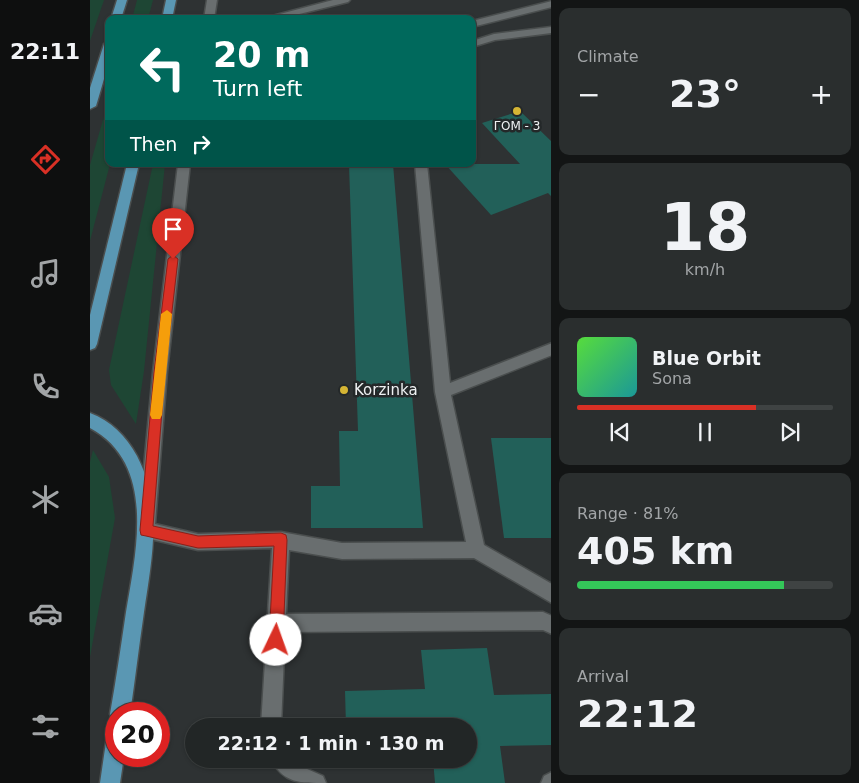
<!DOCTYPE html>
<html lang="en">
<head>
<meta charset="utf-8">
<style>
	body { margin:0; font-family:"DejaVu Sans",sans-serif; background:#2a2e2e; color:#f1f3f6; height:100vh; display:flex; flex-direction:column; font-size:19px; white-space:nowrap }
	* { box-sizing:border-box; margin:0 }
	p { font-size:16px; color:#a2a5a7 }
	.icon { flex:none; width:28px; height:28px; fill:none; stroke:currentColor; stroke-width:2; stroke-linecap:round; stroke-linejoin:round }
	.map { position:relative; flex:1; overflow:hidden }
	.drawer { display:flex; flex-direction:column; gap:8px; padding:8px; background:#131515; width:308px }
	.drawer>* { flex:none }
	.banner { position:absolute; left:15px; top:15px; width:371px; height:152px; border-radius:10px; box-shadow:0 1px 4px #0004,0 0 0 1px #3f4343; background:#00695c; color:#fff; overflow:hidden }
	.speed { position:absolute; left:15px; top:702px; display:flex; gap:10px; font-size:25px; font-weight:700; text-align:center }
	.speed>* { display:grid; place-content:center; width:65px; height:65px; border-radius:50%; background:#222626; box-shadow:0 1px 4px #0004,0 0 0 1px #3f4343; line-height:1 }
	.speed .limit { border:8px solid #d22; background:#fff; color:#111 }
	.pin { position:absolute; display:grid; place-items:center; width:42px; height:42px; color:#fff; margin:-51px -21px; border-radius:50% 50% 50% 0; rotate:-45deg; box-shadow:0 0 5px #0007 }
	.pin .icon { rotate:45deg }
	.me { position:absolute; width:55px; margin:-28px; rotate:3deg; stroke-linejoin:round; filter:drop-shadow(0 0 4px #0008) }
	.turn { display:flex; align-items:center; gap:18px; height:105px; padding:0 25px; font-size:22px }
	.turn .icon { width:65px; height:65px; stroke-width:2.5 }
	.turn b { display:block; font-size:35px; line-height:42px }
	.then { display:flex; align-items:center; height:48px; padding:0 25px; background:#0003; gap:10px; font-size:19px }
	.big { font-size:38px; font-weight:700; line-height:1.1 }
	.drawer .card { flex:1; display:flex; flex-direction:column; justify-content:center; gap:8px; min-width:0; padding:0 18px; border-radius:10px; background:#2a2e2e }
	.drawer .dial { align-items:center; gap:0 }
	.dial b { font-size:65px; line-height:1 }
	.song { display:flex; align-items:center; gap:15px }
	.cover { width:60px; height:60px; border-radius:8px; background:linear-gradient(135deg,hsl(110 70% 55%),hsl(180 70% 35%)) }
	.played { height:5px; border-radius:2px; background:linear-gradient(90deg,#d93025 70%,#3f4343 70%) }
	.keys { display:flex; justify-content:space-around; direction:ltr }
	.heat { display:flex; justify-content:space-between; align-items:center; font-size:28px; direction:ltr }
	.charge { height:8px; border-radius:4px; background:linear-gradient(90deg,#34c759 81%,#3f4343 0) }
	.trip { position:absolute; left:95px; top:718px; width:292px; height:50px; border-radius:25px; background:#222626; box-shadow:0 1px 4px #0004,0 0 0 1px #3f4343; font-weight:700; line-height:50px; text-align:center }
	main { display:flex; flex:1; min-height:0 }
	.dock { display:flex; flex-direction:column; width:90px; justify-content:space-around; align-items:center; background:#0e0f0f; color:#a2a5a7 }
	.dock .icon { width:35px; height:35px }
	.dock .active { color:#d93025 }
	.dock b { font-size:22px; color:#f1f3f6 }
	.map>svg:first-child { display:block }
</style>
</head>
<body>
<main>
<nav class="dock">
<b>22:11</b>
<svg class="icon active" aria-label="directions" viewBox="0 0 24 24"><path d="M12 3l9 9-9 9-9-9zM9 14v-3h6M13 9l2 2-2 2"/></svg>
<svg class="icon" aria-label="music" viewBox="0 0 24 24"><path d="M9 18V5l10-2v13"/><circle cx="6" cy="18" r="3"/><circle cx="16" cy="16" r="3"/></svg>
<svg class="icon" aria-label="phone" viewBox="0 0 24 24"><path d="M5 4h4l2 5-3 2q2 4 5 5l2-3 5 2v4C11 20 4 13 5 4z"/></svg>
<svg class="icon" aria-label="climate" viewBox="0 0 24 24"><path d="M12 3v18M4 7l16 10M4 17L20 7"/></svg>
<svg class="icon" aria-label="car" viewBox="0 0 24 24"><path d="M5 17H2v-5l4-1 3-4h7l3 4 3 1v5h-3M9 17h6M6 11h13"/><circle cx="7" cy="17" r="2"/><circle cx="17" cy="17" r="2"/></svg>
<svg class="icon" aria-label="filters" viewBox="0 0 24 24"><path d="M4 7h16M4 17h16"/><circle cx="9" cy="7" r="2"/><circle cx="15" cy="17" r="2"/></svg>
</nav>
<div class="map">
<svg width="462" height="783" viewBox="0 0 462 783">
	<rect width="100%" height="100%" fill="#2e3233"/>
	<g fill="#1e4634">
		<path d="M0,0H14L0,41Z"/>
		<path d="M47,0H63L58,19H42Z"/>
		<path d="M19,99L20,164L0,241V165Z"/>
		<path d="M63,164H75L54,371L46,424L21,385L19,370Z"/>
		<path d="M3,450L19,477L25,518L0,657V462Z"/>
	</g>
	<g fill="#226059">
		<path d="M430,111L462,142V197L458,193L401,215L355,164H430L392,123Z"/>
		<path d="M259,164H303L333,528H221V486H250L249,431H268Z"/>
		<path d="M401,438H462V538H414Z"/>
		<path d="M397,648L404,695L462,694V745L410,746L415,783H345L343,759H379V726H256L255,691L335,689L331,650Z"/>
	</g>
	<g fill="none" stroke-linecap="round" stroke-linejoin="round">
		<g stroke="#4a4e4e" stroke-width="3">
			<g id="minor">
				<path d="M117,0H127L124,19H114Z"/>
				<path d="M243,0H260L258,2L189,19H171Z"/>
				<path d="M462,1V7L382,27V21Z"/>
				<path d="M462,27V33L405,40L382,47V41L404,34Z"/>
				<path d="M88,164H100L77,372L65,524L108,534L191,532L252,543L376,542L345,392L325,164H337L360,383L462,343V355L361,395L394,545L462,584V603L384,558L252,559L199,550L196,614L453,612L462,616V634L453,630L195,632L191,726H171L182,548L108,550L56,538L50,536L48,530L63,372Z"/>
				<path d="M181,759H203L208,765L233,776L236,783C209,783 193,783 181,759Z"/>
				<path d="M462,772V783H451L454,776Z"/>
			</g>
		</g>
		<g stroke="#4a4e4e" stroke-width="3">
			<g id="major">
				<path d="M27,0H37L31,19H21Z"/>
				<path d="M76,0H86L82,19H72Z"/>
				<path d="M19,41V62L6,106L0,109V88L14,44Z"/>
				<path d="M37,164H49L7,344L5,348L0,350V315Z"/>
				<path d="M0,413C21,421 36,436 47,456C73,506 62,558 54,612C49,646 45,680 40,714H26V722L23,721L20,714C26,680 31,646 36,612C46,552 67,464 0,428Z"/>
				<path d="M26,732V756H34L30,783H10L16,742L19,735Z"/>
			</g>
		</g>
		<use href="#minor" fill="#696e6f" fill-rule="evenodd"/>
		<use href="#major" fill="#5a97b3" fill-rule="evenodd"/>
	</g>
	<path fill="#d93025" stroke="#8d1f18" d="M83,255L88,259L75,372L63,526L108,536L191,533L196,535L197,540L193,640L191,645L186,647L181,645L179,640L184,546L108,548L56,536L51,535L50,530L64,372L78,259Z"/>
	<path fill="#f59e0b" d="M77,310L82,314L72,415L70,419H62L60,415L71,314Z"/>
	<g fill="#d5b534" stroke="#242829" stroke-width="2">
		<circle cx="427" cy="111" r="5"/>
		<circle cx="254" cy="390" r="5"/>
	</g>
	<g text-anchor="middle" stroke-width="5" stroke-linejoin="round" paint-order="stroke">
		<g font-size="12" fill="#eef1f2" stroke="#242829">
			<text x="427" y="130">ГОМ - 3</text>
		</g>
		<g font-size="15" fill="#eef1f2" stroke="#242829" text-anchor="start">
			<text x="264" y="395">Korzinka</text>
		</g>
	</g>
</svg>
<div class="speed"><div class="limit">20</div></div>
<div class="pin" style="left:83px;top:259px;background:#d93025"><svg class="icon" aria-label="arrive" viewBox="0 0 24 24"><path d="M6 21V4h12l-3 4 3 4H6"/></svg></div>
<svg class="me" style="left:186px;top:640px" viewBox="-20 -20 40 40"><circle r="19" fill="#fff"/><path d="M0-13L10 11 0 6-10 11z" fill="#d93025"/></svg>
<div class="trip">22:12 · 1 min · 130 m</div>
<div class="banner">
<div class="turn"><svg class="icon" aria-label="left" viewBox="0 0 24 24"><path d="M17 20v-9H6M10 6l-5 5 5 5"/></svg><div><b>20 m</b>Turn left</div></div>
<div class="then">Then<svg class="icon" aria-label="right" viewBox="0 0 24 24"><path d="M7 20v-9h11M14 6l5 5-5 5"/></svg></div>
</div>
</div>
<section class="drawer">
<div class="card"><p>Climate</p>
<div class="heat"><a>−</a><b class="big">23°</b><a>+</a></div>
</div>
<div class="card dial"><b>18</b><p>km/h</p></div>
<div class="card">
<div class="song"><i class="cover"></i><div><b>Blue Orbit</b><p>Sona</p></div></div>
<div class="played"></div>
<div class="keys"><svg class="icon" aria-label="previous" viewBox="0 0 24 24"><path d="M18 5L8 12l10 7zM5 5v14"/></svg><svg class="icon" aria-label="pause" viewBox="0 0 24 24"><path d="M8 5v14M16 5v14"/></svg><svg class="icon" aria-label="next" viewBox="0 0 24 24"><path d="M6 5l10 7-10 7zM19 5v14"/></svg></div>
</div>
<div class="card"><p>Range · 81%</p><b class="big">405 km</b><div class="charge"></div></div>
<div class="card"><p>Arrival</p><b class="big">22:12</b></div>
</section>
</main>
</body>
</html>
